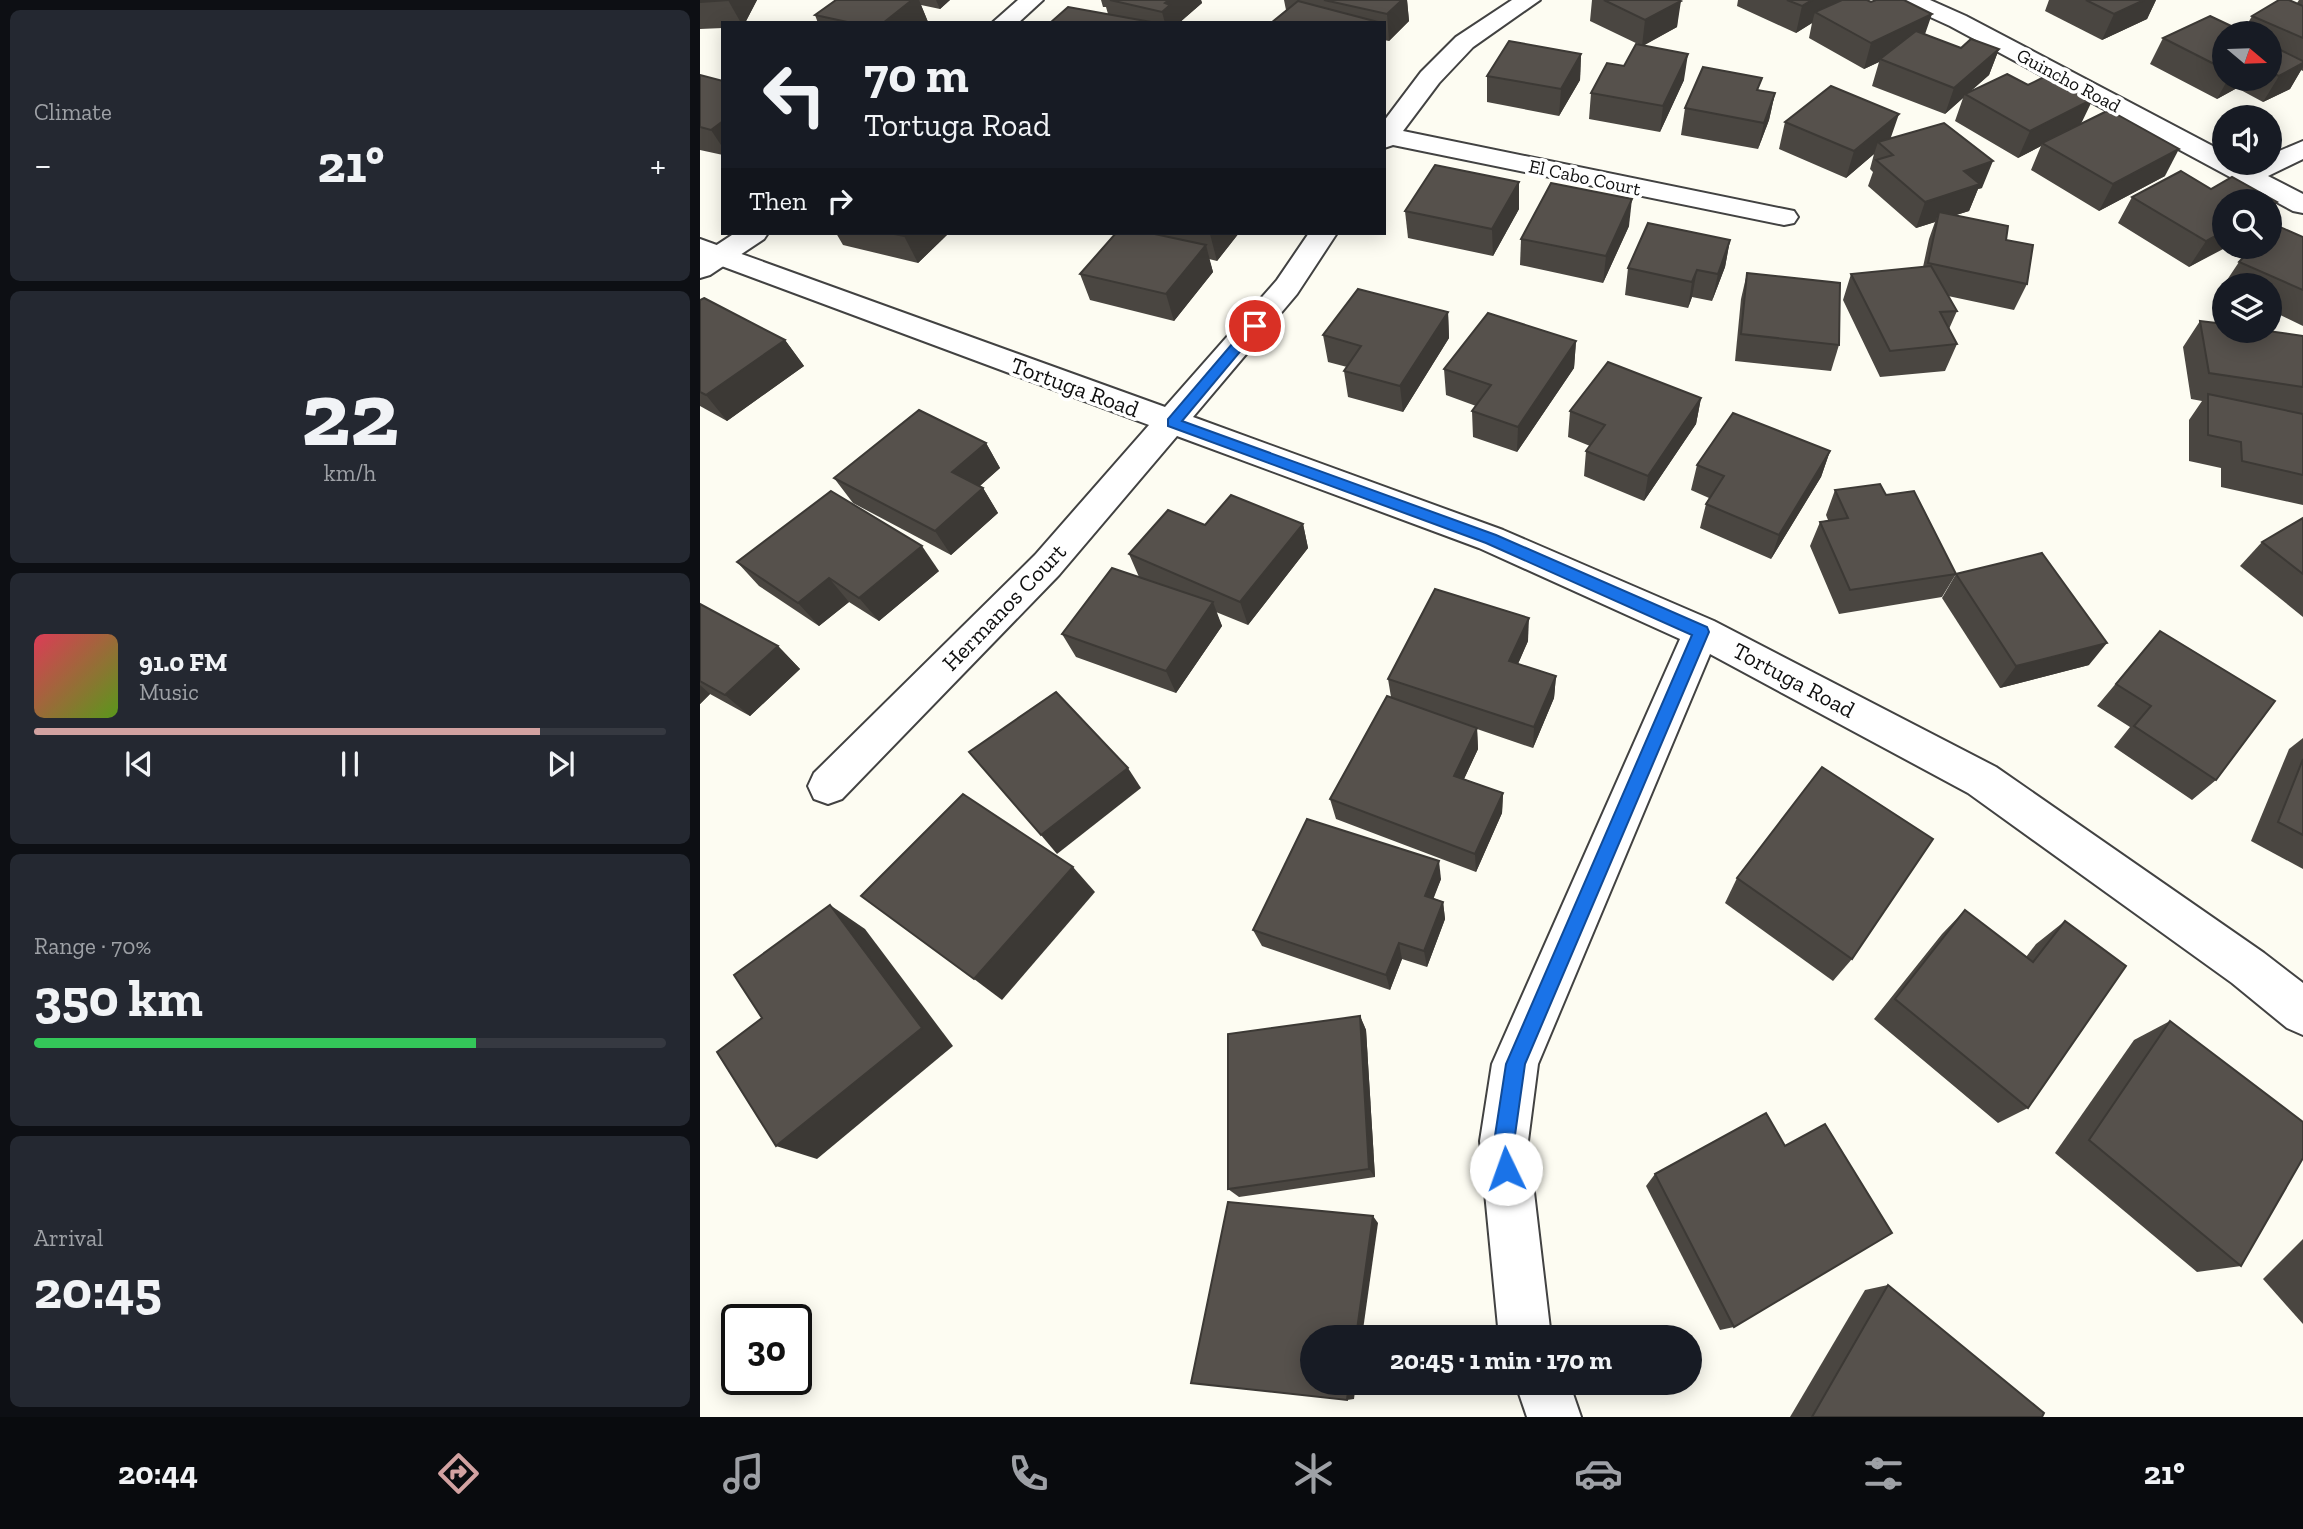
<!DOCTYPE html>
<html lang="en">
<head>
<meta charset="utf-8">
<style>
	body { margin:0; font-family:"Zilla Slab",serif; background:#242831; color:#f1f3f6; height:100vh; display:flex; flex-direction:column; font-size:26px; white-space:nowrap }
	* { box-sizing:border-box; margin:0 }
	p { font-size:23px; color:#9ea1a6 }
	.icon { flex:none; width:38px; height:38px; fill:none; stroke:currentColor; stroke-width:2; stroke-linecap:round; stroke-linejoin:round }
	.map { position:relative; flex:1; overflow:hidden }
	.side { display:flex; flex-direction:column; gap:10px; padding:10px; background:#0d0f14; width:700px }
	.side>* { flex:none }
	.banner { position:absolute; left:21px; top:21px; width:665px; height:214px; border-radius:0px; box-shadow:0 4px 18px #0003; background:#171b24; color:#f1f3f6; overflow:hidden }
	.needle { width:46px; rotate:109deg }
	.tools { position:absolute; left:1512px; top:21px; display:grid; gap:14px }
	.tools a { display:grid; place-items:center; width:70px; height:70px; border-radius:50%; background:#171b24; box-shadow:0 4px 18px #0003; font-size:35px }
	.speed { position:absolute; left:21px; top:1304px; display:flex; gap:14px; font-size:35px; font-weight:700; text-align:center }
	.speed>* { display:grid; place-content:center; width:91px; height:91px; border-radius:50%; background:#171b24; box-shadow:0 4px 18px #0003; line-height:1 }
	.speed .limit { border:4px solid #111; border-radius:10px; background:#fff; color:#111 }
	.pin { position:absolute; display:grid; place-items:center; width:60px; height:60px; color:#fff; margin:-30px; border:4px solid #fff; border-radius:50%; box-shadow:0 2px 7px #0007 }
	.me { position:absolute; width:77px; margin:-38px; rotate:357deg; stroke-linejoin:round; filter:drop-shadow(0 0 5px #0008) }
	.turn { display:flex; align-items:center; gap:24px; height:147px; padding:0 28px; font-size:32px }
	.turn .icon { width:91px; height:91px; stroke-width:2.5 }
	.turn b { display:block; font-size:49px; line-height:60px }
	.then { display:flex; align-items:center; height:66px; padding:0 28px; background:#0003; gap:14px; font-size:26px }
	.big { font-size:52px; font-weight:700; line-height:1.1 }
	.side .card { flex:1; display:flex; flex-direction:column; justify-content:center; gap:10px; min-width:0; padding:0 24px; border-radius:10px; background:#242831 }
	.side .dial { align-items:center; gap:0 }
	.dial b { font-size:91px; line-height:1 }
	.song { display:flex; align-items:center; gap:21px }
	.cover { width:84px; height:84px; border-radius:10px; background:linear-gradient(135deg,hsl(350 70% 55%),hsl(90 70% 35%)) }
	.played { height:7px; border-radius:4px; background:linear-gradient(90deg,#d2a2a1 80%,#363941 80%) }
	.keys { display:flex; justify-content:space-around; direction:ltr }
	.heat { display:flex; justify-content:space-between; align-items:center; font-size:38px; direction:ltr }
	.charge { height:10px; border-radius:5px; background:linear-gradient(90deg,#34c759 70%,#363941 0) }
	.trip { position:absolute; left:600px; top:1325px; width:402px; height:70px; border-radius:35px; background:#171b24; box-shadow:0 4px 18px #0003; font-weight:700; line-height:70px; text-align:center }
	.tabs { display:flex; height:112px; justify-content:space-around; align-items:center; background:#090b0e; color:#9ea1a6 }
	.tabs .icon { width:49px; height:49px }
	.tabs .active { color:#d2a2a1 }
	.tabs b { font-size:32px; color:#f1f3f6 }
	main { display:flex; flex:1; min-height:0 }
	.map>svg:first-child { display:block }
</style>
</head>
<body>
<main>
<section class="side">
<div class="card"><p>Climate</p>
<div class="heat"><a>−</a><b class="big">21°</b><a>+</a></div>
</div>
<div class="card dial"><b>22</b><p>km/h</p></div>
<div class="card">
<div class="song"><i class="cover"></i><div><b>91.0 FM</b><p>Music</p></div></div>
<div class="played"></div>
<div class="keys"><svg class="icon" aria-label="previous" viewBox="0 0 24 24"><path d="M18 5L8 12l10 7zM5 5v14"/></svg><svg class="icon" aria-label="pause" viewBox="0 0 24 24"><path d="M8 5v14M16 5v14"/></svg><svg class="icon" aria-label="next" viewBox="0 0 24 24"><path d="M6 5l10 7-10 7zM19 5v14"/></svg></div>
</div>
<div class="card"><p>Range · 70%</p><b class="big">350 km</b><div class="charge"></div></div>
<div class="card"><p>Arrival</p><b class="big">20:45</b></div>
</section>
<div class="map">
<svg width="1603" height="1417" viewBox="0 0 1603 1417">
	<rect width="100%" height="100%" fill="#fdfcf2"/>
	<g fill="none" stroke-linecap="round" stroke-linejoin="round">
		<g stroke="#424242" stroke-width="4">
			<g id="minor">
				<path d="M812,0H840L773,47L739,83L703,131L1084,209L1094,211L1098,217L1094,223L1084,225L693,145L684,148V121L721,72L756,37Z"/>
				<path d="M1201,0H1230L1266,16L1524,152V163L1549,165L1570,163V155L1603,141V159L1568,176L1603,194V213L1593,211L1250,26L1204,5Z"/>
				<path d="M609,233H637L597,294L493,417L803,530L1014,621L1296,767L1564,953L1603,983V1035L1587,1028L1532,983L1268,793L1010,654L838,1064L828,1141L851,1337H799L780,1141L792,1064L980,639L779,548L477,436L359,575L142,799L128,804L114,799L108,786L114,773L335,555L449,425L0,258V239L465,407L577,280Z"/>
				<path d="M815,1382H869L881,1417H827Z"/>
			</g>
		</g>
		<g stroke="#424242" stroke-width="4">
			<g id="tertiary">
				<path d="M318,0H343L318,23H292Z"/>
				<path d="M35,233H68L64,239L10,275L0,278V256Z"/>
			</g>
		</g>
		<use href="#minor" fill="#fff" fill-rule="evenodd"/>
		<use href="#tertiary" fill="#fff" fill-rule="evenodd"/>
	</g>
	<g fill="#4a4641" fill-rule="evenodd">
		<path d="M0,0H57L45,23H23V28L0,29Z"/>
		<path d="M136,0H250L240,9L221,5L228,22L227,23H118L115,15Z"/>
		<path d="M401,0H501L502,3L479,23H350L408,14L406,7H403Z"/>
		<path d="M584,0H707L709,21L689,41L684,40V23H571L586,10Z"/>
		<path d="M892,0H979L977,27L943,46L984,80L960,132L889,119L891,93L924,66L940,45L890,21Z"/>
		<path d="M1038,0H1167L1225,34L1261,48L1299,49L1289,75L1271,91L1381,124L1465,176L1399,211L1331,170L1341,146L1318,158L1255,121L1263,98L1245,114L1172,86L1179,62L1164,69L1109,38L1112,23L1096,33L1037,6Z"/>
		<path d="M1349,0H1456L1447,19L1402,40L1345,11Z"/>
		<path d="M1599,0H1603V71L1601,70L1590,89L1563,102L1537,88L1517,99L1450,64L1463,38L1543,32L1552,16L1597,3ZM1524,33H1570V79H1524Z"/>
		<path d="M881,54L880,80L859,116L787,102V76Z"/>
		<path d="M0,75L23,81V155L0,150Z"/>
		<path d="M1075,93L1069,120L1058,149L981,135L985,108Z"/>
		<path d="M1085,122L1191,139L1282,188L1278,189L1269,211L1256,215L1306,240L1327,284L1314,310L1248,296L1257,311L1249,329L1257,344L1245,371L1180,377L1143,300L1151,274L1223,267L1229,239L1235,222L1216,228L1168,186L1173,172L1170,169L1174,154L1146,178L1079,149Z"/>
		<path d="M819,182V209L793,256L708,238L705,211Z"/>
		<path d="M1511,189L1577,202L1570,213V201L1524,247L1489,267L1418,223L1432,197Z"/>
		<path d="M929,226L903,283L820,265L821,239Z"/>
		<path d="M136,233H249L218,263L143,245Z"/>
		<path d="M416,233H539L517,261L509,259L513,272L474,321L390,300L380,274Z"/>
		<path d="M1603,237V326L1570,310V285H1524V290L1521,289L1539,262Z"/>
		<path d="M1030,240L1025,267L1012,301L992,297L988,308L925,295L928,268Z"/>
		<path d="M1047,273L1139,345L1131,371L1035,361L1041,299Z"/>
		<path d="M0,300L85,340L104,366L27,421L0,406Z"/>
		<path d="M748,312L749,338L703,412L648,397L644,371L647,367L628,362L623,335Z"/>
		<path d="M1500,321L1603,336V505L1521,487V468L1489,461V420L1502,401L1491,399L1483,347Z"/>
		<path d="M876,341L874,368L817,452L773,437L772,411L776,406L746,395L744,369Z"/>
		<path d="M1001,398L996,424L944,501L884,476L886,451L890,446L868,437L870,411Z"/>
		<path d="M286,443L300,468L280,486L283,488L298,513L251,555L153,503L134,478Z"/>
		<path d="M1130,451L1121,477L1071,559L1000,528L1006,504L1009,498L991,490L997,465Z"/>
		<path d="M1135,490L1186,495L1256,574L1242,597L1139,614L1110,546L1120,522L1128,520L1126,515Z"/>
		<path d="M1603,518V617L1540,566L1562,542Z"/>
		<path d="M603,524L608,548L548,625L516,612L522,626L476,693L376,657L362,634L439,577L429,554L505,525Z"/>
		<path d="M37,562L239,571L179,621L149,602L119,626L59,586Z"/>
		<path d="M1256,574L1389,665L1300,688L1242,598Z"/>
		<path d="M0,604L78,646L100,669L50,716L10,694L0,704Z"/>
		<path d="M1460,631L1516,780L1492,800L1414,747L1430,727L1397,706Z"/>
		<path d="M828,641L818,664L856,676L854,698L833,748L777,729L778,749L764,779L803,793L802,813L776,872L636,819L630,799L691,697L688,679Z"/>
		<path d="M1603,738V869L1551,841L1589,749Z"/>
		<path d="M1037,878L1152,959L1133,981L1025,903Z"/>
		<path d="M741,879L733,898L743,902L745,919L727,967L702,959L690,990L562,946L553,930Z"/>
		<path d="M1265,910L1326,957L1336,944L1365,921L1328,1108L1298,1123L1174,1019L1242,934Z"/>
		<path d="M660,1016L666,1030L675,1177L539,1197L528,1189Z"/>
		<path d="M1470,1021L1541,1266L1497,1272L1355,1153L1434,1040Z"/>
		<path d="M955,1174L1034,1327L1020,1330L946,1186Z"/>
		<path d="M1603,1239V1324L1563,1279Z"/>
		<path d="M1188,1285L1342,1417H1090L1165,1290Z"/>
	</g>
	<g fill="#3c3935">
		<path d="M28,0H57L45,23H41Z"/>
		<path d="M212,0H219L228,22L227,23H183Z"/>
		<path d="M236,0H250L240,9Z"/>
		<path d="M469,0H501L502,3L479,23H465L462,12L465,3Z"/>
		<path d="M702,0H707L709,21L689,41L687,14Z"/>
		<path d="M1112,0H1146L1115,12L1112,23L1096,33L1102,6Z"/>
		<path d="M1444,0H1456L1447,19L1402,40L1414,14Z"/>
		<path d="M981,1L977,27L942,46L945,20Z"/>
		<path d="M1232,14L1223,40L1180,59L1179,62L1164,69L1171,43Z"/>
		<path d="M1299,49L1289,75L1266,95L1265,94L1263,98L1245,114L1254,88Z"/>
		<path d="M881,54L880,80L859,116L861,89Z"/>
		<path d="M988,54L984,80L960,132L963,106Z"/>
		<path d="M1603,63V67L1590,89L1563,102L1579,76Z"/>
		<path d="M1528,79H1542L1537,88L1517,99Z"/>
		<path d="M1075,93L1069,120L1058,149L1064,123Z"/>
		<path d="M1393,99L1380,126L1342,143L1341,146L1318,158L1330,131Z"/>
		<path d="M1199,114L1190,140L1178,142L1174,154L1146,178L1154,151Z"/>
		<path d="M23,121V148L11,130Z"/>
		<path d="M1479,149L1465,176L1399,211L1413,184Z"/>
		<path d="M1293,161L1282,188L1278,189L1269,211L1237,221L1239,212L1235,222L1216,228L1225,202L1264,171Z"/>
		<path d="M819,182V209L793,256L792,229Z"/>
		<path d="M932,199L929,226L903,283L906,256Z"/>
		<path d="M1577,202L1570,213V206Z"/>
		<path d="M1524,231V247H1527L1489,267L1506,241Z"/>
		<path d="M208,233H249L218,263L204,236Z"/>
		<path d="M511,233H539L517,261L510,234Z"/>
		<path d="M1030,240L1025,267L1012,301L1018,274Z"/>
		<path d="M506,245L513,272L474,321L466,294Z"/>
		<path d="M997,270L992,297L988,308L992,282Z"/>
		<path d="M748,312L749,338L703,412L700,386Z"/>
		<path d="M85,340L104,366L27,421L6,395Z"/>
		<path d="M876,341L874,368L817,452L818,427Z"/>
		<path d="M1001,398L996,424L944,501L948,476Z"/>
		<path d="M286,443L300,468L267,497L252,472Z"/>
		<path d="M1130,451L1121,477L1071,559L1079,535Z"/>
		<path d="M283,488L298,513L251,555L235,531Z"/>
		<path d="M603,524L608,548L548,625L540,602Z"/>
		<path d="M222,546L239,571L179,621L159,598Z"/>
		<path d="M129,578L149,602L119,626L98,603Z"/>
		<path d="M513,602L522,626L476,693L466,671Z"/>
		<path d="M829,618L828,641L809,684V661Z"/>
		<path d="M1407,643L1389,665L1300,688L1316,666Z"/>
		<path d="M78,646L100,669L50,716L25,695Z"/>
		<path d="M856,676L854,698L833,748L834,727Z"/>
		<path d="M0,685L10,694L0,704Z"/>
		<path d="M777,728L778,749L756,796L754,776Z"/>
		<path d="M428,768L441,788L357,854L341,835Z"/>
		<path d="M803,793L802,813L776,872L775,854Z"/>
		<path d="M739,861L741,879L728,913L725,896Z"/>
		<path d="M373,867L395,892L302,1000L274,979Z"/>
		<path d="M743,902L745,919L727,967L724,951Z"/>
		<path d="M130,905L165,929L253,1046L117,1159L76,1146Z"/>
		<path d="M699,943L702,959L690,990L686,975Z"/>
		<path d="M660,1016L666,1030L675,1177L669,1169Z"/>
		<path d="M673,1216L678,1223L662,1337H656Z"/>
		<path d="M649,1382H656L654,1399L647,1400Z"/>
	</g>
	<g fill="#56514c" stroke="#3c3935" stroke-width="2">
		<path d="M0,0H29L0,2Z"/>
		<path d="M136,0H212L183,23H152L115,15Z"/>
		<path d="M410,0H469L465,3L470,5L462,12Z"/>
		<path d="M624,0H702L687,14Z"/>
		<path d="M904,0H979L981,1L945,20Z"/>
		<path d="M1087,0H1112L1102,6Z"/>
		<path d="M1142,0H1167L1171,2L1176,0H1204L1232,14L1171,43L1115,12Z"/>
		<path d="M1386,0H1444L1414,14Z"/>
		<path d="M1579,0H1589L1603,6V38L1552,16Z"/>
		<path d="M598,1L678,22L571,23Z"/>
		<path d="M368,7L451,22L350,23Z"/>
		<path d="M1510,16L1546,33H1524V69L1463,38Z"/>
		<path d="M1216,31L1261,48L1271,39L1299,49L1254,88L1180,59Z"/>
		<path d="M809,41L881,54L861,89L787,76Z"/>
		<path d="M936,44L988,54L963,106L891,93L907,63L924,66Z"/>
		<path d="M1570,45L1603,61V63L1579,76L1570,71Z"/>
		<path d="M1003,67L1062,78L1057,90L1075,93L1064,123L985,108Z"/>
		<path d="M1307,74L1328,85L1348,75L1393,99L1330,131L1265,94Z"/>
		<path d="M0,75L23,81V121L11,130L0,127Z"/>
		<path d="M1131,86L1199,114L1154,151L1085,122Z"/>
		<path d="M1409,110L1479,149L1413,184L1342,143Z"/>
		<path d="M1244,123L1293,161L1264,171L1280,184L1225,202L1176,160L1193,155L1178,142Z"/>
		<path d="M735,165L819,182L792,229L705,211Z"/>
		<path d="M1481,171L1511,189L1532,177L1577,202L1570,206V201H1524V231L1506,241L1432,197Z"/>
		<path d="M851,183L932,199L906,256L821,239Z"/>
		<path d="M1239,212L1308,226L1306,240L1333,245L1327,284L1228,263Z"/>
		<path d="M948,223L1030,240L1018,274L997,270L992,282L928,268Z"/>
		<path d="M1573,224L1603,237V290L1539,262L1553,247H1570V228Z"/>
		<path d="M189,233H208L204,236Z"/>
		<path d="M416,233H450L506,245L466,294L380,274Z"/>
		<path d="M1231,266L1257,311L1240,312L1257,344L1190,351L1151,274Z"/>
		<path d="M1047,273L1140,283L1139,345L1041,334Z"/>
		<path d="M658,289L748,312L700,386L644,371L661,346L623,335Z"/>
		<path d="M4,298L85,340L6,395L0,392V300Z"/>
		<path d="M788,313L876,341L818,427L772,411L791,385L744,369Z"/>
		<path d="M1500,321L1524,324V331H1568L1603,336V387L1509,373Z"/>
		<path d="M908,362L1001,398L948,476L886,451L905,425L870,411Z"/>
		<path d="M1508,394L1603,414V475L1542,461L1541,442L1508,435Z"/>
		<path d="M219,410L286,443L252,472L283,488L235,531L134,478Z"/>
		<path d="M1033,413L1130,451L1079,535L1006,504L1024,476L997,465Z"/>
		<path d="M1180,484L1186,495L1214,491L1256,574L1150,590L1120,522L1148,518L1135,490Z"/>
		<path d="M131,491L222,546L159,598L129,578L98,603L37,562Z"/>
		<path d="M531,495L603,524L540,602L429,554L468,510L505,525Z"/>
		<path d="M1603,518V574L1562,542Z"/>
		<path d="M1342,553L1407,643L1316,666L1256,574Z"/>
		<path d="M412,568L513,602L466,671L362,634Z"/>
		<path d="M735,589L829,618L809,661L856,676L834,727L688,679Z"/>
		<path d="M0,604L78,646L25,695L0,681Z"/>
		<path d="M1460,631L1575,701L1516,780L1434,726L1451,706L1416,684Z"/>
		<path d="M356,692L428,768L341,835L269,752Z"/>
		<path d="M687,696L777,728L754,776L803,793L775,854L630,799Z"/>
		<path d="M1603,759V835L1578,822Z"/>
		<path d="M1122,767L1233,839L1152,959L1037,878Z"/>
		<path d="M263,794L373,867L274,979L161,896Z"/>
		<path d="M607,819L739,861L725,896L743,902L724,951L699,943L686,975L553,930Z"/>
		<path d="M130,905L222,1028L76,1146L17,1052L62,1018L34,975Z"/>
		<path d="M1265,910L1333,962L1365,921L1426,966L1328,1108L1195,999Z"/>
		<path d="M660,1016L669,1169L528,1189V1034Z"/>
		<path d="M1470,1021L1603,1122V1158L1541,1266L1389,1140Z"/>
		<path d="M1066,1113L1085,1146L1125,1124L1192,1233L1034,1327L955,1174Z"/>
		<path d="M528,1202L673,1216L656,1337H612V1382H649L647,1400L491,1383Z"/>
		<path d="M1188,1285L1344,1413L1342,1417H1112Z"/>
	</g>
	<path fill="#1a73e8" stroke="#114b97" stroke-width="2" d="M555,322L559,323V329L482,421L796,535L1007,627L1009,632L825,1064L814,1142L817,1169L814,1176L806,1179L799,1176L794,1142L806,1064L992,635L786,543L468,426V419L550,323Z"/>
	<g text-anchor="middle" stroke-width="7" stroke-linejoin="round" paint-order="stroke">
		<g font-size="19" fill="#0f0f0f" stroke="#fff">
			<text transform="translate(1369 80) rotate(28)" y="7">Guincho Road</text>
			<text transform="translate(885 177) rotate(12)" y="7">El Cabo Court</text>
		</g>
		<g font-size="23" fill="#0f0f0f" stroke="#fff">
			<text transform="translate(375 387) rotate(20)" y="8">Tortuga Road</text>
			<text transform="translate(304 607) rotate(-46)" y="8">Hermanos Court</text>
			<text transform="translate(1094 680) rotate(28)" y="8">Tortuga Road</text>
		</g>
	</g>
</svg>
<div class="tools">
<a><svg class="needle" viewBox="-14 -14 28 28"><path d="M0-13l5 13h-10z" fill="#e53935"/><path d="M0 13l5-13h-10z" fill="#9ea1a6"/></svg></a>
<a><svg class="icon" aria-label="sound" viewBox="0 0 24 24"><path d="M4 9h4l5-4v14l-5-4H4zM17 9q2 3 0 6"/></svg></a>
<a><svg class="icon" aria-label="search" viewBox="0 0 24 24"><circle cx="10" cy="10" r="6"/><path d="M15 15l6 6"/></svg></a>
<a><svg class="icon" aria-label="layers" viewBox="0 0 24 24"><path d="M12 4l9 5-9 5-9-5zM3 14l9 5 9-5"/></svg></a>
</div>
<div class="speed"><div class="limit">30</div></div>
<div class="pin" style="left:555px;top:326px;background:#d93025"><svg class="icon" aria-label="arrive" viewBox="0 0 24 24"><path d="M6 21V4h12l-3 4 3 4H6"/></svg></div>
<svg class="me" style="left:806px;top:1169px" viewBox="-20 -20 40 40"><circle r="19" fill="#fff"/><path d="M0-13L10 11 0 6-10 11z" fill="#1a73e8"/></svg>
<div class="trip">20:45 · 1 min · 170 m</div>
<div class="banner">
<div class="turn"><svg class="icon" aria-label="left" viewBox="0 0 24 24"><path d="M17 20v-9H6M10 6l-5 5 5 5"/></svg><div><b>70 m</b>Tortuga Road</div></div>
<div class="then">Then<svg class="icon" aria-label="right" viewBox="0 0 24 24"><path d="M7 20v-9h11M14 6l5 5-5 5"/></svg></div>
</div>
</div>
</main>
<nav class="tabs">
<b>20:44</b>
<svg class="icon active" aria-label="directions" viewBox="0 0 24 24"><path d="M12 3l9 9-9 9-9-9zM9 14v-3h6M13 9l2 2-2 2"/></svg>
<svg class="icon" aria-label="music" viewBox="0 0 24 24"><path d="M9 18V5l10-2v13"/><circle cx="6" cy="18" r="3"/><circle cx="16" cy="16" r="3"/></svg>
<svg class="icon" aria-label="phone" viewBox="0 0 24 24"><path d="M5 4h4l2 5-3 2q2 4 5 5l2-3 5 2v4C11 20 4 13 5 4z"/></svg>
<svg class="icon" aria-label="climate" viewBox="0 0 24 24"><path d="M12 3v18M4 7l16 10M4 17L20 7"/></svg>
<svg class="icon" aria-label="car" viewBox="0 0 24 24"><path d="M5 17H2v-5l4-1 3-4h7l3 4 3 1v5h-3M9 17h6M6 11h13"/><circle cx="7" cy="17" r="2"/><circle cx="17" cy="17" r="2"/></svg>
<svg class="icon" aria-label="filters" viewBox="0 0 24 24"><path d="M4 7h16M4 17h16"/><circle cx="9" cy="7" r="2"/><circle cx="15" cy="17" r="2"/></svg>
<b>21°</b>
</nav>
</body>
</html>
